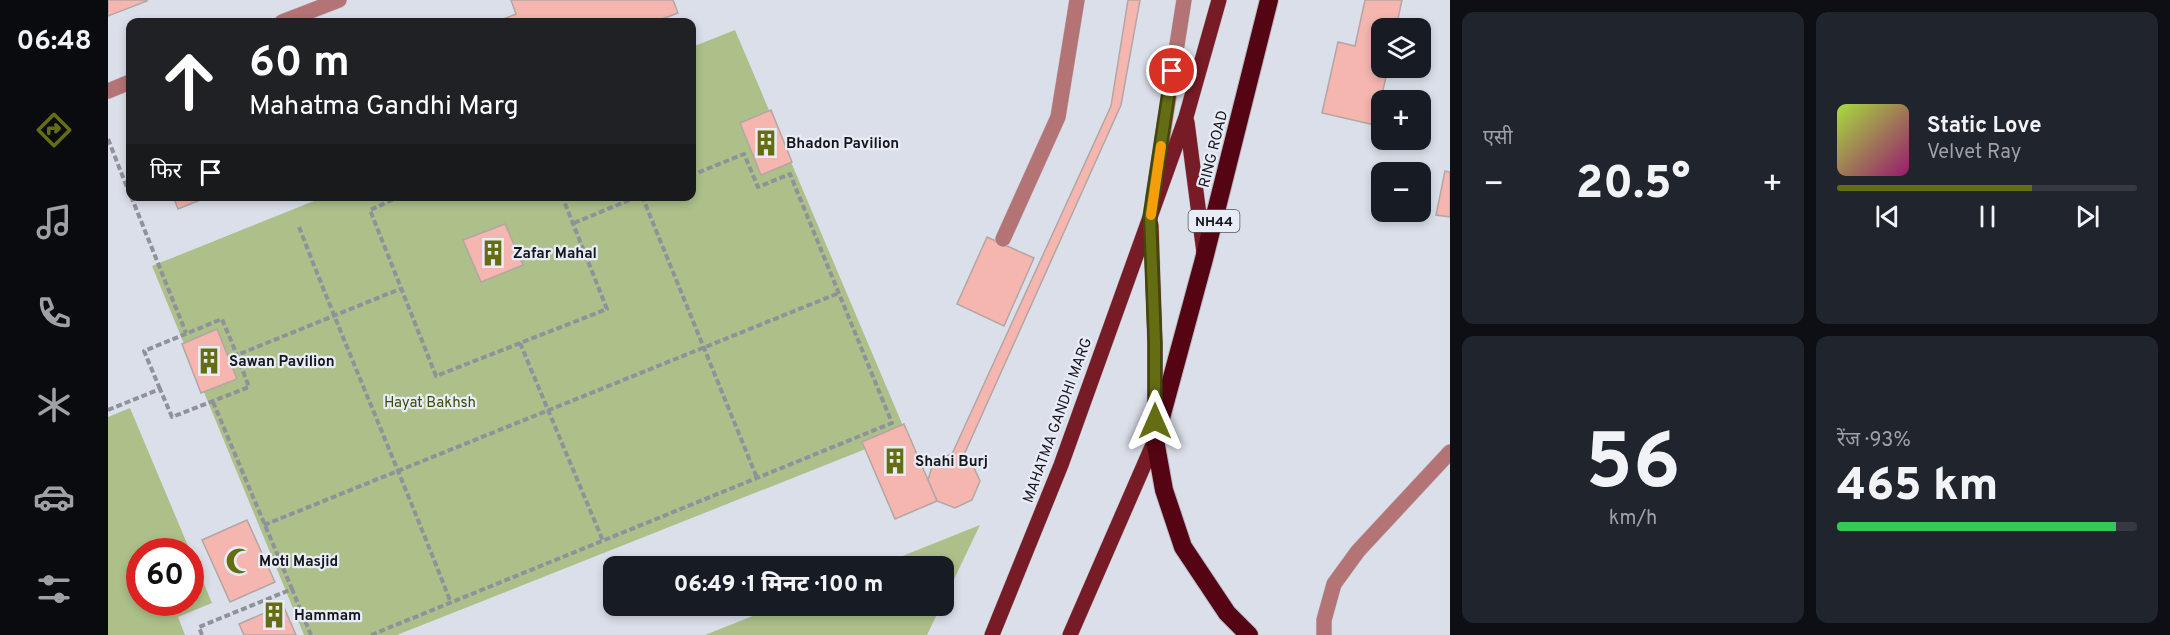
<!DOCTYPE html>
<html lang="hi">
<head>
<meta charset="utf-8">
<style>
	body { margin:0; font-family:Overpass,"Noto Sans Devanagari",sans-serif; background:#20242c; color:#f1f3f6; height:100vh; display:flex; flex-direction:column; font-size:22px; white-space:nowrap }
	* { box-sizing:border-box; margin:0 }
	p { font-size:20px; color:#9ea1a6 }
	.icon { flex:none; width:33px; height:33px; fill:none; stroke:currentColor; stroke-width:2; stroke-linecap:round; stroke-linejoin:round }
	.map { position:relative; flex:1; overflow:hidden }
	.details { display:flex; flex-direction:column; gap:12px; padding:12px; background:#0d0f14; width:720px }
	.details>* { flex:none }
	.hud { position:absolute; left:18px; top:18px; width:570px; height:183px; border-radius:12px; box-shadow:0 3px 9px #0003; background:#202124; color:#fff; overflow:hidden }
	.fabs { position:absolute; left:1263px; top:18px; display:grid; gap:12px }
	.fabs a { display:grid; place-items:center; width:60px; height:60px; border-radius:12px; background:#171b24; box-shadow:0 3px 9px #0003; font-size:30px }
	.speed { position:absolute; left:18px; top:538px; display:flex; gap:12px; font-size:30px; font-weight:700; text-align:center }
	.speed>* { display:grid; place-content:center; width:78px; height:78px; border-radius:50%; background:#171b24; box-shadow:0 3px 9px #0003; line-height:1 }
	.speed .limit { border:9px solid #d22; background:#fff; color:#111 }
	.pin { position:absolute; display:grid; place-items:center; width:51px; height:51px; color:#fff; margin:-26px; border:3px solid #fff; border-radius:50%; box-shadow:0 2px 6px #0007 }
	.me { position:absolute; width:66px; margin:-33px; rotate:0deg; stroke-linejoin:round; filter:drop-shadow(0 0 4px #0008) }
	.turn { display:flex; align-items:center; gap:21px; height:126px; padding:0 24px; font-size:27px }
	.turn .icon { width:78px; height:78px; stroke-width:2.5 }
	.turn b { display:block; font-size:42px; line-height:51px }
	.then { display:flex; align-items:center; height:57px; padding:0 24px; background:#0003; gap:12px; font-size:22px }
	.big { font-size:45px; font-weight:800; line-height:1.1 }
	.details .widget { flex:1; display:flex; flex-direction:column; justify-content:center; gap:9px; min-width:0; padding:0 21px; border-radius:12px; background:#20242c }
	.details .dial { align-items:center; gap:0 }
	.dial b { font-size:78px; line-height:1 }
	.song { display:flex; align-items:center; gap:18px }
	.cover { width:72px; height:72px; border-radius:9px; background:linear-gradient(135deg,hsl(80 70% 55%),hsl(320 70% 35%)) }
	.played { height:6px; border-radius:3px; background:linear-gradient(90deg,#656d13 65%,#363941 65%) }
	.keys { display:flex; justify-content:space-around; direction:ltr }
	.heat { display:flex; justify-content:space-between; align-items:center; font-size:33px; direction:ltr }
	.charge { height:9px; border-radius:4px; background:linear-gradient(90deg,#34c759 93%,#363941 0) }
	.details .tiles { flex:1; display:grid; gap:12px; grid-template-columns:repeat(2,1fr) }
	.trip { position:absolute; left:495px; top:556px; width:351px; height:60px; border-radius:12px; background:#171b24; box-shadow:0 3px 9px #0003; font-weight:800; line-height:60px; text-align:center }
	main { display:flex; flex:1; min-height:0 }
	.menu { display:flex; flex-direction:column; width:108px; justify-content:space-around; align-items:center; background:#090b0e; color:#9ea1a6 }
	.menu .icon { width:42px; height:42px }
	.menu .selected { color:#656d13 }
	.menu b { font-size:27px; color:#f1f3f6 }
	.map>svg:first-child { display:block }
</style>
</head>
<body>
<main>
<nav class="menu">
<b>06:48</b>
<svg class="icon selected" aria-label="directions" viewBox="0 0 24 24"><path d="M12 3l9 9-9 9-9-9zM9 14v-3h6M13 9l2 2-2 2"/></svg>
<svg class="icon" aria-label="music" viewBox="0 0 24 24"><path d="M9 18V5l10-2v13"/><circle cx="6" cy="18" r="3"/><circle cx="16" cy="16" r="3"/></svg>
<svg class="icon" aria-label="phone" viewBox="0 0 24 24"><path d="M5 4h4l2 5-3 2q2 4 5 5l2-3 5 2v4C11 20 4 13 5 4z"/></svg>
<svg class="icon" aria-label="climate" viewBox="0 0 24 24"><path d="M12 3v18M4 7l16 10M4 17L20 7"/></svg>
<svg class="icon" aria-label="car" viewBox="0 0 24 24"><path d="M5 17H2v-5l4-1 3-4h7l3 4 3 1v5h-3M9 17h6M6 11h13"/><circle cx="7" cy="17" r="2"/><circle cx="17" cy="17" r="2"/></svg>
<svg class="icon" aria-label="filters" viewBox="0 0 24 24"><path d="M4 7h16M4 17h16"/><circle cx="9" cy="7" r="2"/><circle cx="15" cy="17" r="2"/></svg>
</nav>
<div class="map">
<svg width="1342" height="635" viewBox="0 0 1342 635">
	<rect width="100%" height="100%" fill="#dbdfe9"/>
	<g fill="#adc08a" fill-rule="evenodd">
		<path d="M627,30L798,433L289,635H196L44,266L216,197L584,196V47Z"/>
		<path d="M22,408L104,603L70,617L77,635H0V417ZM32,552H82V603H32Z"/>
		<path d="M872,525L836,600V567H767Z"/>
		<path d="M670,606H833L819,635H597Z"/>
	</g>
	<g fill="#f4b6af" stroke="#b3a6a4" stroke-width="1.5">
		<path d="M0,0H39V1L0,16Z"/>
		<path d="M403,0H565L570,13L546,22H388L408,14Z"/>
		<path d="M1020,0H1032L1013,105L855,457L863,461L872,481L864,500L847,508L829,501L820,480L826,460L844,454L1003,106Z"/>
		<path d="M1257,0H1294L1288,28H1274V68H1280L1267,125L1214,113L1230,42L1247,46Z"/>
		<path d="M663,110L684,162L653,175L632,123Z"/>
		<path d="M1337,171L1342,172V217L1328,215Z"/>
		<path d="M65,196H102L70,209Z"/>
		<path d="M397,224L415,265L373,282L355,240Z"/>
		<path d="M879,237L926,258L896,326L849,304Z"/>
		<path d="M109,329L129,379L93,393L74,344Z"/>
		<path d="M796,424L829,501L787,519L754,442Z"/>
		<path d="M139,520L167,582L122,602L94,540Z"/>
		<path d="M175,605L188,635H136L131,624Z"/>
	</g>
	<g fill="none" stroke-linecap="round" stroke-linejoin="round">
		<g stroke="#b8bbc4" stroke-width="16">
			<g id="minor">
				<path d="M174,22L231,0"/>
				<path d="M0,91L22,82"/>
				<path d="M1045,198L1076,0"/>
				<path d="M895,239L950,117L969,0"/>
				<path d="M1216,635V620L1226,584L1250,551L1342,452"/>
			</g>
		</g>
		<g stroke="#b8bbc4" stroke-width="16">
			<g id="major">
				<path d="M1079,122L1096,253"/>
				<path d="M884,635L953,465L1078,117L1111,0"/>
				<path d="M962,635L1047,440V343L1043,225"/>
			</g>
		</g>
		<g stroke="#b8bbc4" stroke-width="20">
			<path id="highway" d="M1141,635L1119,613L1075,547L1056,490L1047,440L1096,259L1161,0"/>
		</g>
		<g stroke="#8f929a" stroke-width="4" stroke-dasharray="6 3" stroke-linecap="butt">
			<path d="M0,139L22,195"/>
			<path d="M23,196L78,333"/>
			<path d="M293,196L262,210L328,376L499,309L454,196"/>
			<path d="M534,196L649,478"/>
			<path d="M466,223L531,196"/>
			<path d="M191,227C240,353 294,477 343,603"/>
			<path d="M412,343L495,541"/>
			<path d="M52,389L36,351L114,319L129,355"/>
			<path d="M105,402L184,589"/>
			<path d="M0,410L52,389L64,417L141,387L129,355L292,289"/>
			<path d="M156,525L731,293"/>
			<path d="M94,635L91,627L184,589L203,635"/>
			<path d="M263,635L784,423L682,174L650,187L636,154L584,175"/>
		</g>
		<use href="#minor" stroke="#b47374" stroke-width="15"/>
		<use href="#major" stroke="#771b26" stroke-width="15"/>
		<use href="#highway" stroke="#550413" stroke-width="18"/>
	</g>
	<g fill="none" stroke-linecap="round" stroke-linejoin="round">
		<g stroke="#42470c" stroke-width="15">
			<path id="route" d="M1047,421V343L1042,216L1064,71"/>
		</g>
		<use href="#route" stroke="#656d13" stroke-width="10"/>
		<path stroke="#f59e0b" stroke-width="10" d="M1043,215L1053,146"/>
	</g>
	<defs>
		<g id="building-bare" transform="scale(2.07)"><path d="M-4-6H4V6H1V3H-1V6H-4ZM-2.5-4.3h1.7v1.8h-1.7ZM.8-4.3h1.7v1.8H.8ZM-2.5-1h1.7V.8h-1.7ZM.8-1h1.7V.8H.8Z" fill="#656d13" stroke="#e8ecf7" stroke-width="2.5" paint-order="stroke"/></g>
		<g id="mosque-bare" transform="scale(2.07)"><path d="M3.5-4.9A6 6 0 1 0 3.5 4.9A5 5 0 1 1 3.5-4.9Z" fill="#656d13" stroke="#e8ecf7" stroke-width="2.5" paint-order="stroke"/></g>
	</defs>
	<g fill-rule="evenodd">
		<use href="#building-bare" x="658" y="143"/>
		<use href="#building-bare" x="385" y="253"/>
		<use href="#building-bare" x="101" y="361"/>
		<use href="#building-bare" x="787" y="461"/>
		<use href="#mosque-bare" x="131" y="561"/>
		<use href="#building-bare" x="166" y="615"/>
	</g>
	<g text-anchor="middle" stroke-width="4.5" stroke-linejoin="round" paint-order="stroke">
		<rect fill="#e8ecf7" stroke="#55575d" stroke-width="1.5" x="1080.5" y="210" width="51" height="22" rx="4.5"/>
		<g font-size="14" font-weight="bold" fill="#16171b">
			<text x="1106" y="226">NH44</text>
		</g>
		<g font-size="15" font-weight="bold" fill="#16171b" stroke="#e8ecf7" text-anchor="start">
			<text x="678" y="148">Bhadon Pavilion</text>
			<text x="405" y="258">Zafar Mahal</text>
			<text x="121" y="366">Sawan Pavilion</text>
			<text x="807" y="466">Shahi Burj</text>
			<text x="151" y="566">Moti Masjid</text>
			<text x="186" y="620">Hammam</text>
		</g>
		<g font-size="15" fill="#16171b" stroke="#e8ecf7">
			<text transform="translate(1105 149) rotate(-76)" y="5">RING ROAD</text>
			<text transform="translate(949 420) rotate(-70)" y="5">MAHATMA GANDHI MARG</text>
		</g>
		<g font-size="15" fill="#3b4d07" stroke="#e8ecf7">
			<text x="322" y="407">Hayat Bakhsh</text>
		</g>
	</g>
</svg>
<div class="fabs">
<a><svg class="icon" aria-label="layers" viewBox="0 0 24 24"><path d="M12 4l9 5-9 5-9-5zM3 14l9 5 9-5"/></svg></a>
<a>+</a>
<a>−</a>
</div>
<div class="speed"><div class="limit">60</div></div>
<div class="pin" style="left:1064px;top:71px;background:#d93025"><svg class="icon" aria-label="arrive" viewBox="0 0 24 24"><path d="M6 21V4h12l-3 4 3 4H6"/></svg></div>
<svg class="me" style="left:1047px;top:421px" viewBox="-20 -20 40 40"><path d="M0-17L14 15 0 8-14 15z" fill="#656d13" stroke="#fff" stroke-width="4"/></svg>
<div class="trip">06:49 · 1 मिनट · 100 m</div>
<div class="hud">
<div class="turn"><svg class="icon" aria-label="ahead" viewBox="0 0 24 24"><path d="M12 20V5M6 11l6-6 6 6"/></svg><div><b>60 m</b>Mahatma Gandhi Marg</div></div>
<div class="then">फिर<svg class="icon" aria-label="arrive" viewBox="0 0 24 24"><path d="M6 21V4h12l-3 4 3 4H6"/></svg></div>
</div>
</div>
<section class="details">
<div class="tiles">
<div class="widget"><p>एसी</p>
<div class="heat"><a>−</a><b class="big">20.5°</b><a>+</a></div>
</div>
<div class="widget">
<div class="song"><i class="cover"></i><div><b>Static Love</b><p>Velvet Ray</p></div></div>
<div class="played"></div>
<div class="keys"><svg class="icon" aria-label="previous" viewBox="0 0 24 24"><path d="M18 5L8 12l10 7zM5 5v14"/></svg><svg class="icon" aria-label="pause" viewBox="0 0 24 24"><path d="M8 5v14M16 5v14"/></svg><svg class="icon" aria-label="next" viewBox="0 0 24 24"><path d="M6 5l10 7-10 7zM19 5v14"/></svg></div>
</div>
<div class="widget dial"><b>56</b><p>km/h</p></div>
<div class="widget"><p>रेंज · 93%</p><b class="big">465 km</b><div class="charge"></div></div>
</div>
</section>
</main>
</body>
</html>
